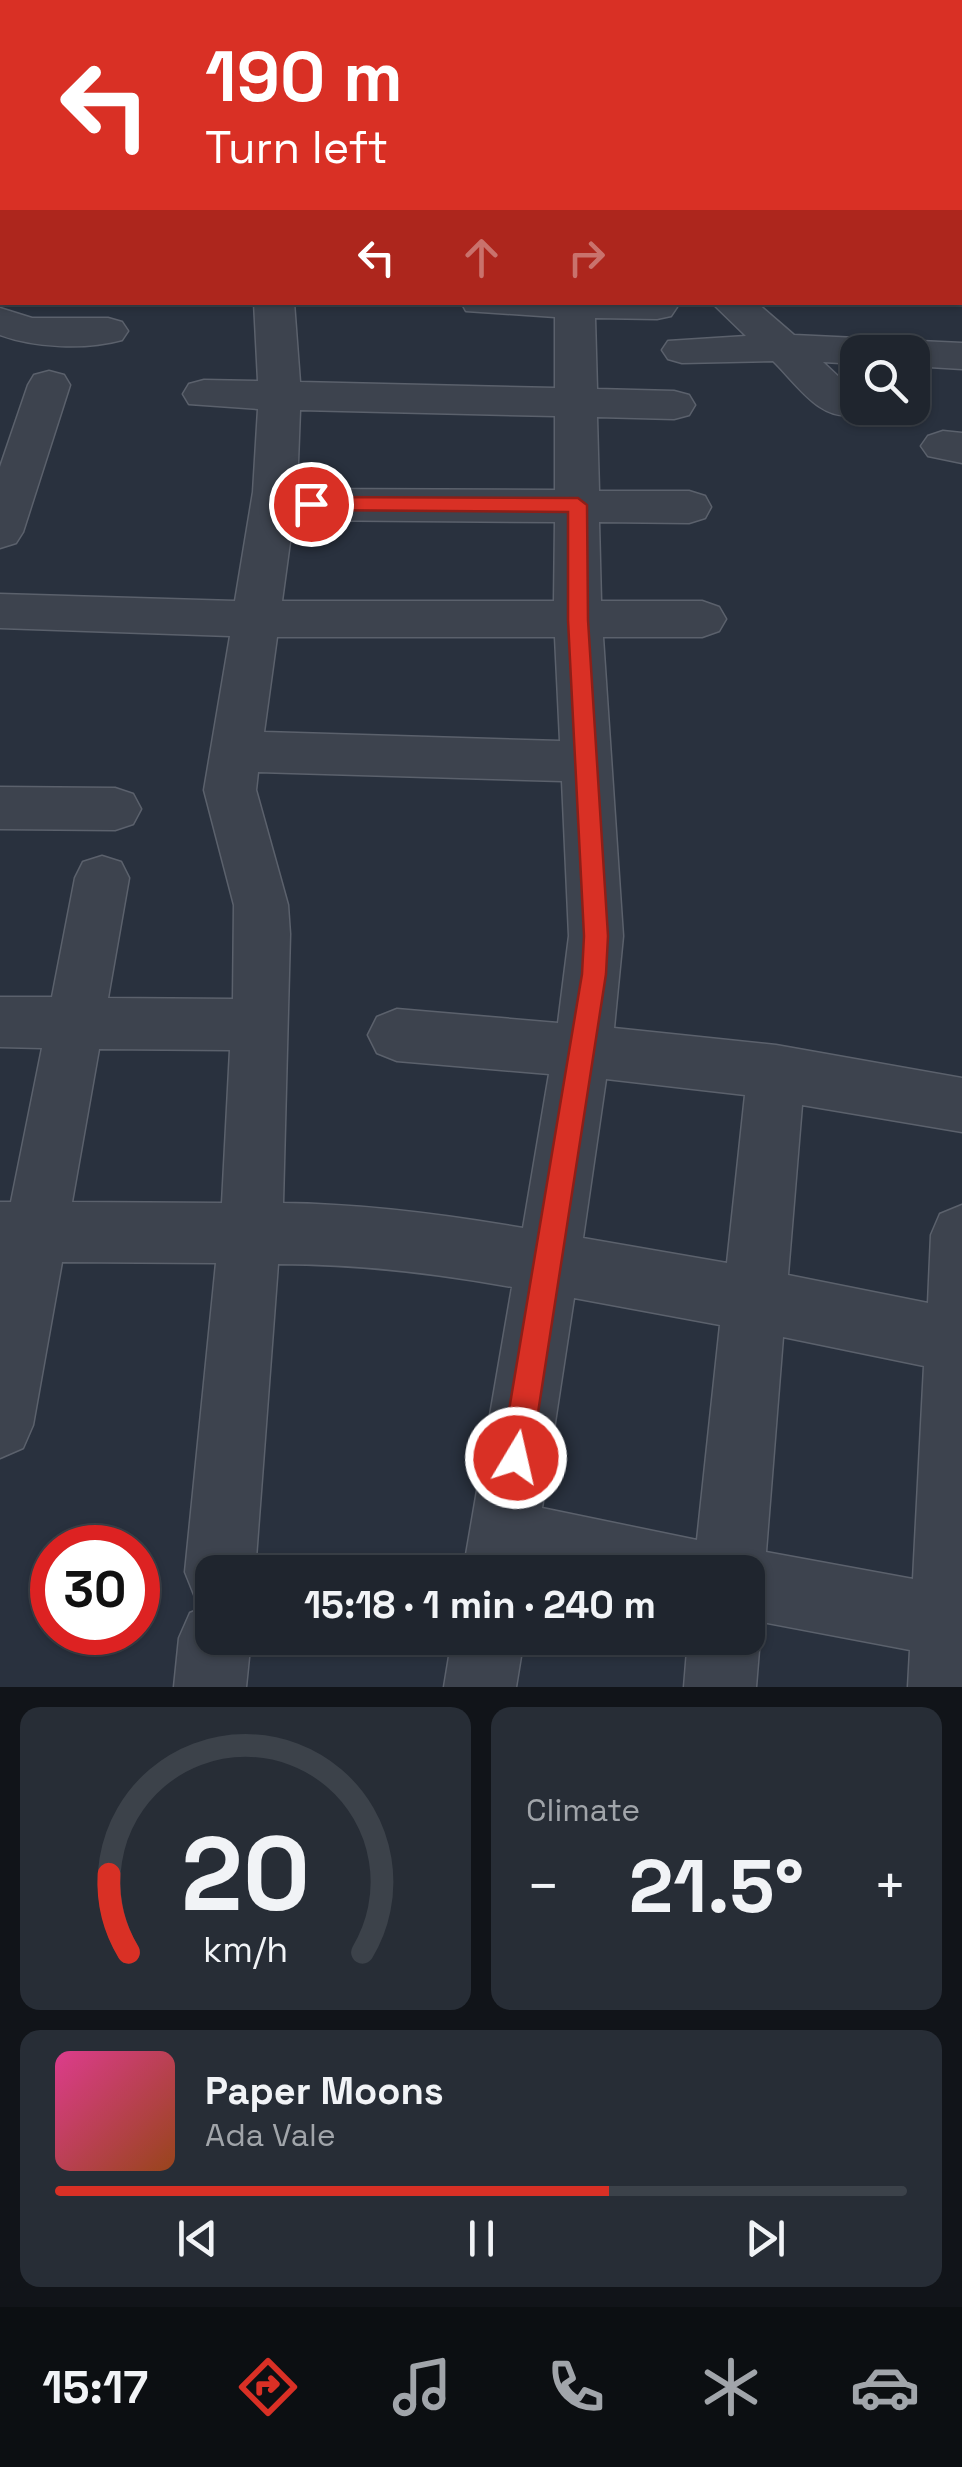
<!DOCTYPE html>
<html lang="en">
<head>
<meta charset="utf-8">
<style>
	body { margin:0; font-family:"Space Grotesk",sans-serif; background:#272d36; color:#f1f3f6; height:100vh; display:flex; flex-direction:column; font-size:38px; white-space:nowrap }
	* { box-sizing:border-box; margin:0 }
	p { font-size:32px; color:#a1a5aa }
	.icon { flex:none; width:55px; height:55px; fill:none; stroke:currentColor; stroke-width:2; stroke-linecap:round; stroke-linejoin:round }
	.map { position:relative; height:1687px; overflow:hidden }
	.drawer { display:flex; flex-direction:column; gap:20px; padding:20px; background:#111419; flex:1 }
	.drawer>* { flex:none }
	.banner { position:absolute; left:0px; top:0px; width:962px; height:305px; box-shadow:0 2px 8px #0004,0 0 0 2px #3c424a; background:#d93025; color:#fff; overflow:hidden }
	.fabs { position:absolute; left:840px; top:335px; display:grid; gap:20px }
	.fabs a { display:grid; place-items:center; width:90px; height:90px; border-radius:20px; background:#1f252e; box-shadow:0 2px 8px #0004,0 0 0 2px #3c424a; font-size:50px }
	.speed { position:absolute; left:30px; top:1525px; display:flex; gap:20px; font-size:50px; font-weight:700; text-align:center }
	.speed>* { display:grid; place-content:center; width:130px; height:130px; border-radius:50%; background:#1f252e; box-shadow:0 2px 8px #0004,0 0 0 2px #3c424a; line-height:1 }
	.speed .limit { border:15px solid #d22; background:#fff; color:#111 }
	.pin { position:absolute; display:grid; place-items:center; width:85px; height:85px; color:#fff; margin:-42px; border:5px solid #fff; border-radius:50%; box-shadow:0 2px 10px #0007 }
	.me { position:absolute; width:110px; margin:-55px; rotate:9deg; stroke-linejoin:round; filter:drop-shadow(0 0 8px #0008) }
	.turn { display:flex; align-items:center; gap:35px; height:210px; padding:0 40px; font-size:45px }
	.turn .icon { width:130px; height:130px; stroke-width:2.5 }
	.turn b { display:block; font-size:70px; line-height:85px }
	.lanes { display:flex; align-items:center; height:95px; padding:0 40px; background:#0003; justify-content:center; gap:50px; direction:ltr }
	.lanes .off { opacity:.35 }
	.big { font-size:75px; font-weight:600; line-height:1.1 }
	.drawer .card { flex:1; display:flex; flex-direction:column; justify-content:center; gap:15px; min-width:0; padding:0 35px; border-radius:20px; background:#272d36 }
	.drawer .dial { align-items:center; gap:0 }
	.dial svg { height:260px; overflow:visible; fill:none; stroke:#3c424a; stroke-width:7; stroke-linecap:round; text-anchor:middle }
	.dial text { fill:#f1f3f6; stroke:none }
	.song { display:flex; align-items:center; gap:30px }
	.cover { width:120px; height:120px; border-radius:15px; background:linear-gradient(135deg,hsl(330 70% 55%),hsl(20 70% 35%)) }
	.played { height:10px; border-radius:5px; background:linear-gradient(90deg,#d93025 65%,#3c424a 65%) }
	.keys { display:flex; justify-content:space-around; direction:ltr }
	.heat { display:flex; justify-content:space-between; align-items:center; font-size:55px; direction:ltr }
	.drawer .tiles { flex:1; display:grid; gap:20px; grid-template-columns:1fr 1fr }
	.card:last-child { grid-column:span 2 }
	.trip { position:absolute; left:195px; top:1555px; width:570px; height:100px; border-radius:20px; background:#1f252e; box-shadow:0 2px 8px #0004,0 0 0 2px #3c424a; font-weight:600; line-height:100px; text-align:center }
	.tabs { display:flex; height:160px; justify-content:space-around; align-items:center; background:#0c0f12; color:#a1a5aa }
	.tabs .icon { width:70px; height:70px }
	.tabs .selected { color:#d93025 }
	.tabs b { font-size:45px; color:#f1f3f6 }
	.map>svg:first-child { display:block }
</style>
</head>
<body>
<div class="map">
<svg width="962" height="1687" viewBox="0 0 962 1687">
	<rect width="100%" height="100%" fill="#29313e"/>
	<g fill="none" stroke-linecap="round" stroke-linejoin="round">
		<g stroke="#5b616c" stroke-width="3">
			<g id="minor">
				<path d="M141,0H178L179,2H143Z"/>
				<path d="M349,0H387L388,2H351Z"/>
				<path d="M591,0H629L630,2H593Z"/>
				<path d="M824,0H863L864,2H826Z"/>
				<path d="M872,0H906L907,2H874Z"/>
				<path d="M960,27L962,28V48L960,47Z"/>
				<rect x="960" y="99" width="2" height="20"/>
				<rect x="960" y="178" width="2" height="22"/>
				<rect x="960" y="255" width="2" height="24"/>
				<path d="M254,302H294L300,382L555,388V317L466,311L461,302H674L677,307L671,316L657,319L595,318L597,389L674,391L689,395L695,405L689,415L674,419L597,417L599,491H689L705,496L711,507L705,518L689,523L599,522L601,601H702L719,607L726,619L719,631L702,637H603L623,936L614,1028L776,1045L962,1078V1132L802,1105L788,1275L928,1303L931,1235L940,1214L962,1205V1687H908L910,1650L752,1620L760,1638L756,1687H684L688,1638H748V1572H463L512,1287C434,1273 358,1264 278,1264L255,1572H212V1638H251L246,1687H174L179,1638L190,1613L212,1604L195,1597L185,1572L216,1263L62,1262L33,1425L23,1448L0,1458V1202H11L42,1048L0,1047V997H52L75,878L83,862L102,856L121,862L129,878L108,998L233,999L234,905L204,790L230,636L0,628V594L235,601L253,492L258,409L189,404L183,394L189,384L204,380L258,381ZM300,410L555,416V490L297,489ZM293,520L555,522L554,601H282ZM277,637H555L560,741L264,732ZM258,772L562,781L569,936L558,1023L397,1009L377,1017L368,1035L377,1053L397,1061L549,1074L523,1228C442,1214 364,1204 283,1203L290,934L288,905L256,790ZM99,1049L230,1050L222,1203L72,1202ZM606,1079L745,1095L727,1263L583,1238ZM574,1298L720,1325L697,1540L542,1508ZM783,1337L924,1366L913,1579L766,1552Z"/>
				<path d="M711,302H756L794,335L962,343V369L912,366V352H858V364L823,362L858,395V408H861L857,414C821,424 797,384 773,361L682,363L668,359L662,350L668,341L746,336Z"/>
				<path d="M0,308L32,318H108L122,322L128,331L122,340C86,350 35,348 0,335Z"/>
				<path d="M49,371L64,375L70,385L23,532L16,543L0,548V467L28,385L34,375Z"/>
				<path d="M943,431L962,433V463L928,456L921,446L928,436Z"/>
				<path d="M0,787L115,788L133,794L141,809L133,824L115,830L0,829Z"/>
				<path d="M452,1638H524L516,1687H444Z"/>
			</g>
		</g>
		<use href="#minor" fill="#3d434e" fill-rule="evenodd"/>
	</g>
	<path fill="#d93025" stroke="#8d1f18" stroke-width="2.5" d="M311,497L578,498L587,505L588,620L608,936L606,974L531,1458L526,1468L516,1472L506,1468L501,1458L582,974L584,936L568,620V512L311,510L302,504Z"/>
</svg>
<div class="fabs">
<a><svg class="icon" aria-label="search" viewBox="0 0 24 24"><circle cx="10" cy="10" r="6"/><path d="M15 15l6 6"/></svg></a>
</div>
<div class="speed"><div class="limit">30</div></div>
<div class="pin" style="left:311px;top:504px;background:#d93025"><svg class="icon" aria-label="arrive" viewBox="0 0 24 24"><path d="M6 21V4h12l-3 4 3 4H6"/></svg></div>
<svg class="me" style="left:516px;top:1458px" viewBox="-20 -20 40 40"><circle r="17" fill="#d93025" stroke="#fff" stroke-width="3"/><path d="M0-11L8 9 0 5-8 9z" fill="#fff"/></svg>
<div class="trip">15:18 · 1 min · 240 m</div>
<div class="banner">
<div class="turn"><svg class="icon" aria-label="left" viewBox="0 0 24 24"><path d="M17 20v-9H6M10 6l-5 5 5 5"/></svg><div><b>190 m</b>Turn left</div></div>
<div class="lanes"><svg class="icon" aria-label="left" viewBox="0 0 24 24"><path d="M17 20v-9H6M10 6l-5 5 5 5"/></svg><svg class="icon off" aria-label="ahead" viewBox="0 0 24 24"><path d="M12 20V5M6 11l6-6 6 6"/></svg><svg class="icon off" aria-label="right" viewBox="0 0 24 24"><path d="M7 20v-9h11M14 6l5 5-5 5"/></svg></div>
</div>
</div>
<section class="drawer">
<div class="tiles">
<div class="card dial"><svg viewBox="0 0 100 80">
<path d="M14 69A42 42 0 1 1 86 69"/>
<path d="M14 69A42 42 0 0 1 8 45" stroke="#d93025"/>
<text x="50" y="56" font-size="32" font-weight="700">20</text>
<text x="50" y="72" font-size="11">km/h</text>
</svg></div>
<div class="card"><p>Climate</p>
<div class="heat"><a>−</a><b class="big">21.5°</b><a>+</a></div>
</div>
<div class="card">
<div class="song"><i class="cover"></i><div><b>Paper Moons</b><p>Ada Vale</p></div></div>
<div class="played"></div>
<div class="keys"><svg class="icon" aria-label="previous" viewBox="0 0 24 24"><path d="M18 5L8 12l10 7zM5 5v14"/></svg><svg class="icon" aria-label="pause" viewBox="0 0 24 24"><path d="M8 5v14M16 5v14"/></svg><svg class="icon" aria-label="next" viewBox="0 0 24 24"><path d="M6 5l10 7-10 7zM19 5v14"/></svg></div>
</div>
</div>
</section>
<nav class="tabs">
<b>15:17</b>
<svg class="icon selected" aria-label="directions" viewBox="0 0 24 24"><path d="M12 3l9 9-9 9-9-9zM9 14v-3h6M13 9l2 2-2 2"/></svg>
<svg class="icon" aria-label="music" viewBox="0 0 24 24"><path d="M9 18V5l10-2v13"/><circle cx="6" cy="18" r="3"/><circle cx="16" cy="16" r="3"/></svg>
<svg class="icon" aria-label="phone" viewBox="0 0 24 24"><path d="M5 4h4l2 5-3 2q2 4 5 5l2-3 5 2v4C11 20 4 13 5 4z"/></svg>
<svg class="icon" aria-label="climate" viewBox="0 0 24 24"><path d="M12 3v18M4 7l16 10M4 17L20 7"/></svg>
<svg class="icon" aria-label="car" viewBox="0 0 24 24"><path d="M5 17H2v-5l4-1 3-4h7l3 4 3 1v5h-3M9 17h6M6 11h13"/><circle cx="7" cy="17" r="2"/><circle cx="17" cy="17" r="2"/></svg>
</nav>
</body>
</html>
